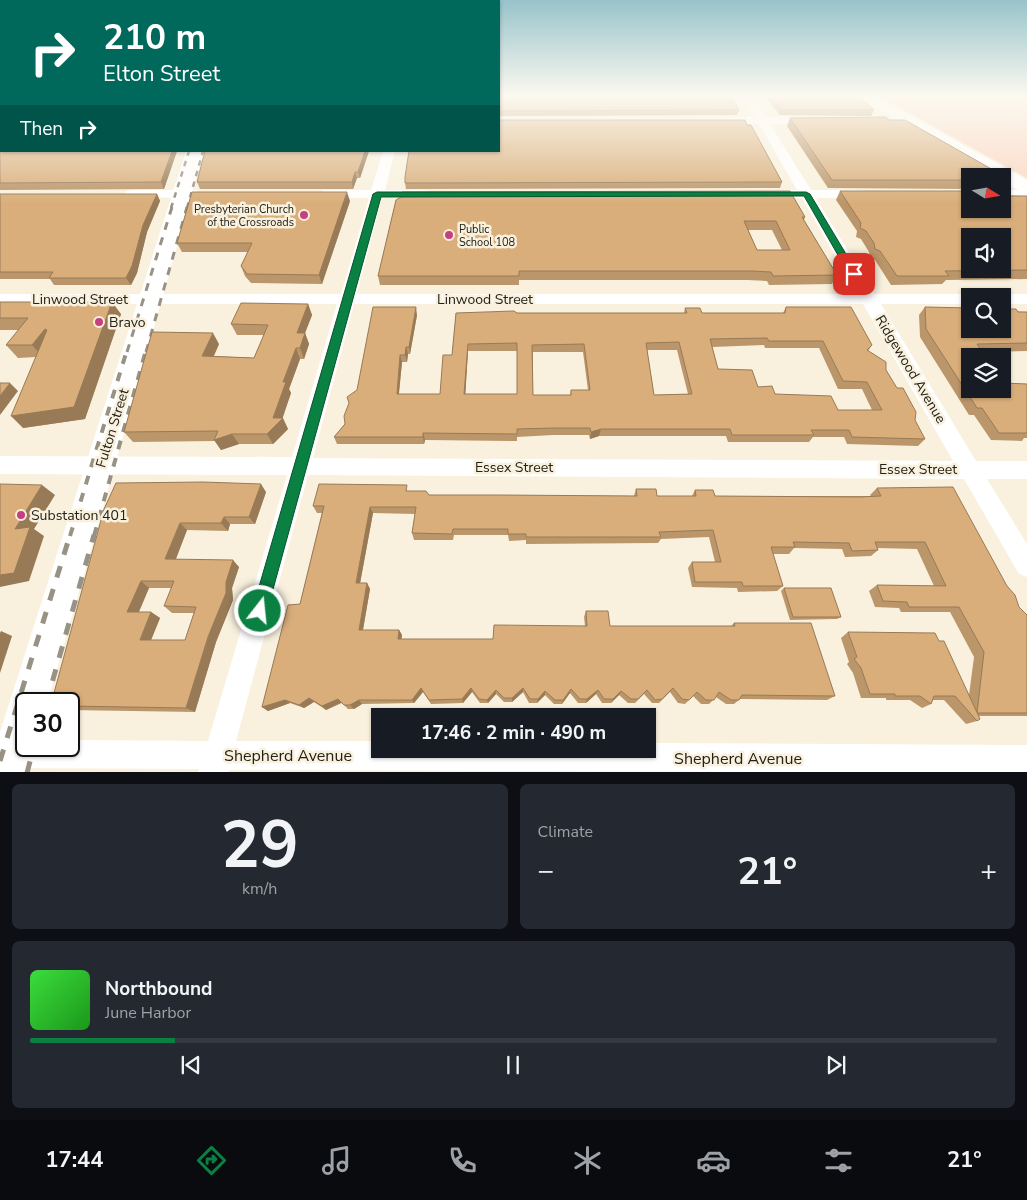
<!DOCTYPE html>
<html lang="en">
<head>
<meta charset="utf-8">
<style>
	body { margin:0; font-family:"Nunito Sans",sans-serif; background:#242831; color:#f1f3f6; height:100vh; display:flex; flex-direction:column; font-size:19px; white-space:nowrap }
	* { box-sizing:border-box; margin:0 }
	p { font-size:16px; color:#9ea1a6 }
	.icon { flex:none; width:28px; height:28px; fill:none; stroke:currentColor; stroke-width:2; stroke-linecap:round; stroke-linejoin:round }
	.map { position:relative; height:772px; overflow:hidden }
	.side { display:flex; flex-direction:column; gap:12px; padding:12px; background:#0d0f14; flex:1 }
	.side>* { flex:none }
	.banner { position:absolute; left:0px; top:0px; width:500px; height:152px; box-shadow:0 1px 4px #0004; background:#00695c; color:#fff; overflow:hidden }
	.needle { width:32px; rotate:101deg }
	.buttons { position:absolute; left:961px; top:168px; display:grid; gap:10px }
	.buttons a { display:grid; place-items:center; width:50px; height:50px; border-radius:0px; background:#171b24; box-shadow:0 1px 4px #0004; font-size:25px }
	.speed { position:absolute; left:15px; top:692px; display:flex; gap:10px; font-size:25px; font-weight:700; text-align:center }
	.speed>* { display:grid; place-content:center; width:65px; height:65px; border-radius:50%; background:#171b24; box-shadow:0 1px 4px #0004; line-height:1 }
	.speed .limit { border:2px solid #111; border-radius:8px; background:#fff; color:#111 }
	.pin { position:absolute; display:grid; place-items:center; width:42px; height:42px; color:#fff; margin:-21px; border-radius:10px; box-shadow:0 2px 8px #0006 }
	.me { position:absolute; width:55px; margin:-28px; rotate:16deg; stroke-linejoin:round; filter:drop-shadow(0 0 4px #0008) }
	.turn { display:flex; align-items:center; gap:18px; height:105px; padding:0 20px; font-size:22px }
	.turn .icon { width:65px; height:65px; stroke-width:2.5 }
	.turn b { display:block; font-size:35px; line-height:42px }
	.then { display:flex; align-items:center; height:48px; padding:0 20px; background:#0003; gap:10px; font-size:19px }
	.big { font-size:38px; font-weight:700; line-height:1.1 }
	.side .tile { flex:1; display:flex; flex-direction:column; justify-content:center; gap:8px; min-width:0; padding:0 18px; border-radius:8px; background:#242831 }
	.side .dial { align-items:center; gap:0 }
	.dial b { font-size:65px; line-height:1 }
	.song { display:flex; align-items:center; gap:15px }
	.cover { width:60px; height:60px; border-radius:8px; background:linear-gradient(135deg,hsl(120 70% 55%),hsl(120 70% 35%)) }
	.played { height:5px; border-radius:2px; background:linear-gradient(90deg,#0b8043 15%,#363941 15%) }
	.keys { display:flex; justify-content:space-around; direction:ltr }
	.heat { display:flex; justify-content:space-between; align-items:center; font-size:28px; direction:ltr }
	.side .tiles { flex:1; display:grid; gap:12px; grid-template-columns:1fr 1fr }
	.tile:last-child { grid-column:span 2 }
	.trip { position:absolute; left:371px; top:708px; width:285px; height:50px; border-radius:0px; background:#171b24; box-shadow:0 1px 4px #0004; font-weight:700; line-height:50px; text-align:center }
	.menu { display:flex; height:80px; justify-content:space-around; align-items:center; background:#090b0e; color:#9ea1a6 }
	.menu .icon { width:35px; height:35px }
	.menu .on { color:#0b8043 }
	.menu b { font-size:22px; color:#f1f3f6 }
	.map>svg:first-child { display:block }
</style>
</head>
<body>
<div class="map">
<svg width="1027" height="773" viewBox="0 0 1027 773">
	<rect width="100%" height="100%" fill="#f9f1de"/>
	<path fill="#fad7c3" d="M879,96H1027V178Z"/>
	<g fill="none" stroke-linecap="round" stroke-linejoin="round">
		<g fill="#fff" fill-rule="evenodd">
			<path d="M743,96H753L766,117L817,118L819,120L813,123L770,124L811,190H864L871,194L864,198H816L874,294H970L976,296H970V304H881L976,461H1027V479H987L1027,544V577L1019,574L964,479L308,475L236,741H380V749H648V743L1027,745V773L229,770L228,773H198L199,769L0,768V740H26V746H69V740L208,741L287,475L0,474V456L292,457L337,304H0V294H341L369,198H324L317,194L324,190H371L383,151H395L385,190H426L433,194L426,198H382L357,294H857L802,198H766L759,194L766,190H797L759,124H721L715,121L721,118L755,117ZM354,304H863L953,461L313,458Z"/>
			<path d="M131,190H196L203,194L196,198L126,197L124,194L126,191Z"/>
			<rect x="1002" y="190" width="25" height="8"/>
			<path d="M1002,294H1027V304H1002V296H996Z"/>
		</g>
		<g fill="#fff" fill-rule="evenodd">
			<path d="M856,96H875L1027,180V194L1002,182V176H993Z"/>
			<path d="M186,151H204L47,704H26V746H36L29,773H0V732Z"/>
		</g>
		<g stroke="#989284" stroke-width="2.5" stroke-dasharray="5.5 5.5" stroke-linecap="butt">
			<path d="M171,208L189,151"/>
			<path d="M187,208L203,151"/>
		</g>
		<g stroke="#989284" stroke-width="3" stroke-dasharray="8 8" stroke-linecap="butt">
			<path d="M127,352L172,207"/>
			<path d="M146,352L187,207"/>
		</g>
		<g stroke="#989284" stroke-width="4" stroke-dasharray="9 9" stroke-linecap="butt">
			<path d="M70,536L127,350"/>
			<path d="M94,536L146,350"/>
		</g>
		<g stroke="#989284" stroke-width="5" stroke-dasharray="12 12" stroke-linecap="butt">
			<path d="M46,704L94,535"/>
			<path d="M0,761L70,535"/>
			<path d="M27,773L34,746"/>
		</g>
	</g>
	<g fill="#bb966a" fill-rule="evenodd">
		<path d="M0,96L177,151L164,189L0,190Z"/>
		<path d="M499,96L739,110L737,115L499,116Z"/>
		<path d="M767,96H856L874,110L871,116L780,115L767,99Z"/>
		<path d="M790,118L889,120L970,176V189L828,188L787,126Z"/>
		<path d="M499,120L782,182L780,188L406,189L405,183Z"/>
		<path d="M369,151L360,178H357L353,189H200L197,182Z"/>
		<path d="M840,191L1027,196V279L946,280L942,284L891,285L875,260L870,257L869,252L861,239L856,237L857,231L836,200Z"/>
		<path d="M0,194H157L160,201L147,232L137,273L131,285H54L50,279H0Z"/>
		<path d="M396,200L805,217L804,220L837,275L832,284L769,285L767,281L747,280H519V285H380L378,276ZM748,230H772L782,250H757Z"/>
		<path d="M350,201L322,284L251,283L245,276L241,266L248,252H182L177,243Z"/>
		<path d="M0,302L121,314L85,419L23,428L36,357L18,358L6,345L19,330H0Z"/>
		<path d="M308,304L312,315L305,333L309,344L304,359H300L289,389L291,393L282,418L288,429L273,444H239L221,450L215,441L133,442L124,432L219,344L214,356L254,358L264,335H237L231,324Z"/>
		<path d="M786,307L872,345L868,351L886,370L925,439L918,446L847,444L844,437H813L809,442H728L726,436H599L590,439L589,435H553L517,437V441L425,440L424,444H337L334,437L345,424L357,390L417,315L410,354H408L407,362H402L399,394H440L452,355L456,313H684L685,308L702,313H783ZM764,345L765,348H819L838,389H862L872,410H838L775,394L718,369L712,347ZM647,350H677L688,394L654,395ZM468,351H517V394H465ZM533,352H583L588,390H571L570,395H533Z"/>
		<path d="M925,307L1027,312V351L982,352L1003,383L1027,384V438H1024L1022,441L991,440L974,415H969L920,337L919,315Z"/>
		<path d="M116,483L266,492L255,524H230L228,531L187,530L176,559L239,567L232,588L233,600L216,642L195,712L69,710V704ZM149,588H172L164,606L172,613H194L185,640H151L160,618L151,612H139Z"/>
		<path d="M877,488L1027,615V716H978L977,721L966,724L944,700H933L931,704L922,708L910,700H886V698H861L853,673L847,664L849,662L841,638L848,632L939,641L969,695L974,657L950,612H901L899,608L875,607L869,591L877,585L934,586L917,549L877,548L878,550L871,556L845,557L842,549L794,548L789,554H773L783,586L777,591L738,592L737,588L692,587L688,568L692,562H715L709,537L661,539L658,543L526,544V540L509,541L508,535H454L453,540H414L412,533L415,514L373,513L360,583H367L370,589L363,630H399L402,635L401,639H493L585,626L584,617L586,611L610,626H731L734,623L835,696L827,700L740,699L734,704H726L716,697L709,704H701L693,696L685,704L678,703L670,692L659,703H652L644,694L635,703H628L619,695L611,703H602L596,694L586,703H578L570,693L562,704H554L545,695L537,703H529L523,692L512,702H504L496,694L488,703H480L472,692L463,703L431,704L423,692L414,703L362,704L354,709H348L342,703L326,710L314,702L304,708L290,703L268,711L262,707L300,604L322,513H317L313,506L409,491L429,495L634,496L636,489L657,496H692L695,490L715,496H871L870,495Z"/>
		<path d="M784,588L841,617L837,619L790,620L781,591Z"/>
	</g>
	<g fill="#987a56">
		<path d="M172,151H177L164,189L161,182Z"/>
		<path d="M365,151H369L360,178L358,172Z"/>
		<path d="M355,172L357,178L353,189L352,182Z"/>
		<path d="M347,192L350,201L322,284L319,275Z"/>
		<path d="M157,194L160,201L147,232L137,273L131,285L126,278L143,225Z"/>
		<path d="M112,302L121,314L85,419L23,428L11,416Z"/>
		<path d="M308,304L312,315L305,333L309,344L304,359L300,348L297,333Z"/>
		<path d="M416,307L417,315L410,354L409,347Z"/>
		<path d="M45,329L55,341L43,357L32,345Z"/>
		<path d="M213,333L219,344L209,366L202,356Z"/>
		<path d="M468,344V351L465,401L464,394Z"/>
		<path d="M406,347L408,354L407,362L405,355Z"/>
		<path d="M296,348L300,359L289,389L291,393L282,420L283,418L288,429L273,444L267,434L273,418L283,382Z"/>
		<path d="M400,355L402,362L398,401L397,394Z"/>
		<path d="M10,383L18,391L0,415V396Z"/>
		<path d="M601,429L599,436L590,439L591,432Z"/>
		<path d="M423,433L425,440L424,444L423,437Z"/>
		<path d="M232,434L239,444L221,450L214,440Z"/>
		<path d="M261,484L266,492L255,524L249,517Z"/>
		<path d="M42,485L55,495L34,529L44,536L29,581L0,587V575L15,529Z"/>
		<path d="M370,507L373,513L359,589L356,583Z"/>
		<path d="M224,517L230,524L228,531L221,523Z"/>
		<path d="M180,523L187,530L173,566L165,559Z"/>
		<path d="M233,560L239,567L232,588L233,600L216,642L195,712L186,708Z"/>
		<path d="M141,581L149,588L136,618L127,612Z"/>
		<path d="M367,583L370,589L362,635L359,630Z"/>
		<path d="M151,612L160,618L149,645L140,640Z"/>
		<path d="M399,630L402,635L401,644L398,639Z"/>
		<path d="M1,631L12,636L0,673V633Z"/>
		<path d="M421,688L423,692L414,703L412,700Z"/>
		<path d="M471,688L472,692L463,703L462,699Z"/>
		<path d="M523,688V692L512,702V698Z"/>
		<path d="M571,689L570,693L562,704L563,700Z"/>
		<path d="M496,690V694L488,703L487,700Z"/>
		<path d="M598,690L596,694L586,703L587,699Z"/>
		<path d="M545,691V695L537,703L538,699Z"/>
		<path d="M621,691L619,695L611,703L613,699Z"/>
		<path d="M309,698L314,702L304,708L299,705Z"/>
		<path d="M338,699L342,702L326,710L322,706Z"/>
		<path d="M285,700L290,703L268,711L262,707Z"/>
		<path d="M359,700L362,704L354,709L350,705Z"/>
	</g>
	<g fill="#d9ae7b" stroke="#987a56" fill-rule="evenodd">
		<path d="M0,96H1V151H172L161,182L0,183Z"/>
		<path d="M499,96H731L739,110L499,111Z"/>
		<path d="M771,96H856L866,102L874,110H782Z"/>
		<path d="M886,117L889,120H905L1002,175V176H970V180H832L790,118Z"/>
		<path d="M499,120H745L747,125H751L782,182L405,183V177L409,151H499Z"/>
		<path d="M205,151H365L358,172H355L352,182H197Z"/>
		<path d="M1002,177L1010,196H1027V270L945,271L949,276H897L880,251L875,249L874,243L866,231L860,228L861,223L840,191H970V209H1002ZM970,236H1002V269H970Z"/>
		<path d="M790,191L805,217H802L837,275L773,276L771,272L751,271H519V276H378L396,200L401,197L402,192ZM744,221H776L790,250H757Z"/>
		<path d="M192,192H347L319,275L247,274L241,266L252,243H177Z"/>
		<path d="M0,194H157L143,225L132,266L126,278H49L53,272H0Z"/>
		<path d="M0,302H112L74,407L11,416L47,330L45,329L32,345H6L28,318H0Z"/>
		<path d="M241,303L308,304L297,333H305L300,348H296L283,382H286L273,418H283L267,434H232L214,440L218,431L124,432L152,332L213,333L202,356L254,358L268,325L231,324Z"/>
		<path d="M373,307H416L409,347H406L405,355H400L397,394H440L443,355H452L456,313L514,311L517,313H687L685,308H700L702,313H785L786,307H851L872,345L867,350L886,362V370L897,388H903L916,412L915,420L925,439L852,437L849,430H811L814,435H732L730,429H601L591,432L590,428H554L517,429V434L423,433V437H334L345,424L344,416L349,403L347,397L357,390ZM767,338L769,341H823L843,381L867,382L882,410H838L831,396L775,394L772,386L758,387L752,370L718,369L710,339ZM679,342L692,394L654,395L646,343ZM517,343V394H464L468,344ZM584,344L590,390H571V395H533L532,345Z"/>
		<path d="M925,307L970,308V329H1002V309H1016L1018,312H1027V343L977,344L985,356H970V389H1002V382L1003,383L1027,384V433H999L982,408H977L926,329Z"/>
		<path d="M0,383H10L0,396Z"/>
		<path d="M203,482L261,484L249,517H224L221,523H180L165,559L233,560L226,582V593L208,637L186,708L69,706V704H51L104,509L116,483ZM141,581H174L164,606L196,607L185,640H140L151,612H127Z"/>
		<path d="M0,484L42,485L15,529L30,527L14,573L0,575Z"/>
		<path d="M319,484L407,485L406,491H426L429,495H497L637,496L636,489H656L657,496H696L695,490H713L715,496L859,497L881,496L877,488L953,487L1007,586L1015,595L1019,607L1027,615V713H977L984,652L959,607H909L907,602L883,601L877,585L946,586L925,542H875L878,550L852,551L849,543L793,542L795,547H771L783,586H743L742,582H695L692,562H721L713,530L659,532L661,537H526V534H508V529H453L452,534L412,533L416,507H370L356,583H367L359,630H399L398,639H493L494,625L587,626L586,611H608L610,626H735L734,623H811L835,696L742,695L739,700H731L719,692L714,700H706L697,692L689,700L682,699L673,688L662,699L655,700L647,690L638,699H631L621,691L613,699H604L598,690L587,699H580L571,689L563,700H555L545,691L538,699H530L523,688L512,698H504L496,690L487,700L479,699L471,688L462,699L429,700L421,688L412,700H359L350,705H344L338,699L322,706L309,698L299,705L285,700L262,707L288,605L300,604L324,506H313Z"/>
		<path d="M784,588H831L841,617H793Z"/>
		<path d="M848,632L935,633L939,641H944L980,719L977,721L955,696H934L931,704L920,696H895V694H870L861,668L854,659L857,657Z"/>
	</g>
	<linearGradient id="sky" x2="0" y2="1"><stop stop-color="#98c3cb"/><stop offset="0.47" stop-color="#fcf9f0"/><stop offset="1" stop-color="#fcf9f0" stop-opacity="0"/></linearGradient>
	<rect width="1027" height="204" fill="url(#sky)"/>
	<path fill="#0b8043" stroke="#07532c" d="M377,192H806L810,194L858,274L850,276L804,196L381,197L267,611L265,617L260,619L254,617L252,611L373,194Z"/>
	<g fill="#c63f7e" stroke="#f9f1de" stroke-width="2">
		<circle cx="304" cy="215" r="5"/>
		<circle cx="449" cy="235" r="5"/>
		<circle cx="99" cy="322" r="5"/>
		<circle cx="21" cy="515" r="5"/>
	</g>
	<g text-anchor="middle" stroke-width="5" stroke-linejoin="round" paint-order="stroke">
		<g font-size="11" fill="#222018" stroke="#f9f1de" text-anchor="end">
			<text x="294" y="213">Presbyterian Church<tspan x="294" dy="13">of the Crossroads</tspan></text>
			<text x="459" y="233" text-anchor="start">Public<tspan x="459" dy="13">School 108</tspan></text>
		</g>
		<g font-size="14" fill="#222018" stroke="#f9f1de">
			<text x="80" y="304">Linwood Street</text>
			<text x="485" y="304">Linwood Street</text>
			<text transform="translate(911 369) rotate(59)" y="5">Ridgewood Avenue</text>
			<text transform="translate(112 428) rotate(-73)" y="5">Fulton Street</text>
			<text x="514" y="472">Essex Street</text>
			<text x="918" y="474">Essex Street</text>
		</g>
		<g font-size="14" fill="#222018" stroke="#f9f1de" text-anchor="start">
			<text x="109" y="327">Bravo</text>
			<text x="31" y="520">Substation 401</text>
		</g>
		<g font-size="16" fill="#222018" stroke="#f9f1de">
			<text x="288" y="761">Shepherd Avenue</text>
			<text x="738" y="764">Shepherd Avenue</text>
		</g>
	</g>
</svg>
<div class="buttons">
<a><svg class="needle" viewBox="-14 -14 28 28"><path d="M0-13l5 13h-10z" fill="#e53935"/><path d="M0 13l5-13h-10z" fill="#9ea1a6"/></svg></a>
<a><svg class="icon" aria-label="sound" viewBox="0 0 24 24"><path d="M4 9h4l5-4v14l-5-4H4zM17 9q2 3 0 6"/></svg></a>
<a><svg class="icon" aria-label="search" viewBox="0 0 24 24"><circle cx="10" cy="10" r="6"/><path d="M15 15l6 6"/></svg></a>
<a><svg class="icon" aria-label="layers" viewBox="0 0 24 24"><path d="M12 4l9 5-9 5-9-5zM3 14l9 5 9-5"/></svg></a>
</div>
<div class="speed"><div class="limit">30</div></div>
<div class="pin" style="left:854px;top:274px;background:#d93025"><svg class="icon" aria-label="arrive" viewBox="0 0 24 24"><path d="M6 21V4h12l-3 4 3 4H6"/></svg></div>
<svg class="me" style="left:260px;top:611px" viewBox="-20 -20 40 40"><circle r="17" fill="#0b8043" stroke="#fff" stroke-width="3"/><path d="M0-11L8 9 0 5-8 9z" fill="#fff"/></svg>
<div class="trip">17:46 · 2 min · 490 m</div>
<div class="banner">
<div class="turn"><svg class="icon" aria-label="right" viewBox="0 0 24 24"><path d="M7 20v-9h11M14 6l5 5-5 5"/></svg><div><b>210 m</b>Elton Street</div></div>
<div class="then">Then<svg class="icon" aria-label="right" viewBox="0 0 24 24"><path d="M7 20v-9h11M14 6l5 5-5 5"/></svg></div>
</div>
</div>
<section class="side">
<div class="tiles">
<div class="tile dial"><b>29</b><p>km/h</p></div>
<div class="tile"><p>Climate</p>
<div class="heat"><a>−</a><b class="big">21°</b><a>+</a></div>
</div>
<div class="tile">
<div class="song"><i class="cover"></i><div><b>Northbound</b><p>June Harbor</p></div></div>
<div class="played"></div>
<div class="keys"><svg class="icon" aria-label="previous" viewBox="0 0 24 24"><path d="M18 5L8 12l10 7zM5 5v14"/></svg><svg class="icon" aria-label="pause" viewBox="0 0 24 24"><path d="M8 5v14M16 5v14"/></svg><svg class="icon" aria-label="next" viewBox="0 0 24 24"><path d="M6 5l10 7-10 7zM19 5v14"/></svg></div>
</div>
</div>
</section>
<nav class="menu">
<b>17:44</b>
<svg class="icon on" aria-label="directions" viewBox="0 0 24 24"><path d="M12 3l9 9-9 9-9-9zM9 14v-3h6M13 9l2 2-2 2"/></svg>
<svg class="icon" aria-label="music" viewBox="0 0 24 24"><path d="M9 18V5l10-2v13"/><circle cx="6" cy="18" r="3"/><circle cx="16" cy="16" r="3"/></svg>
<svg class="icon" aria-label="phone" viewBox="0 0 24 24"><path d="M5 4h4l2 5-3 2q2 4 5 5l2-3 5 2v4C11 20 4 13 5 4z"/></svg>
<svg class="icon" aria-label="climate" viewBox="0 0 24 24"><path d="M12 3v18M4 7l16 10M4 17L20 7"/></svg>
<svg class="icon" aria-label="car" viewBox="0 0 24 24"><path d="M5 17H2v-5l4-1 3-4h7l3 4 3 1v5h-3M9 17h6M6 11h13"/><circle cx="7" cy="17" r="2"/><circle cx="17" cy="17" r="2"/></svg>
<svg class="icon" aria-label="filters" viewBox="0 0 24 24"><path d="M4 7h16M4 17h16"/><circle cx="9" cy="7" r="2"/><circle cx="15" cy="17" r="2"/></svg>
<b>21°</b>
</nav>
</body>
</html>
